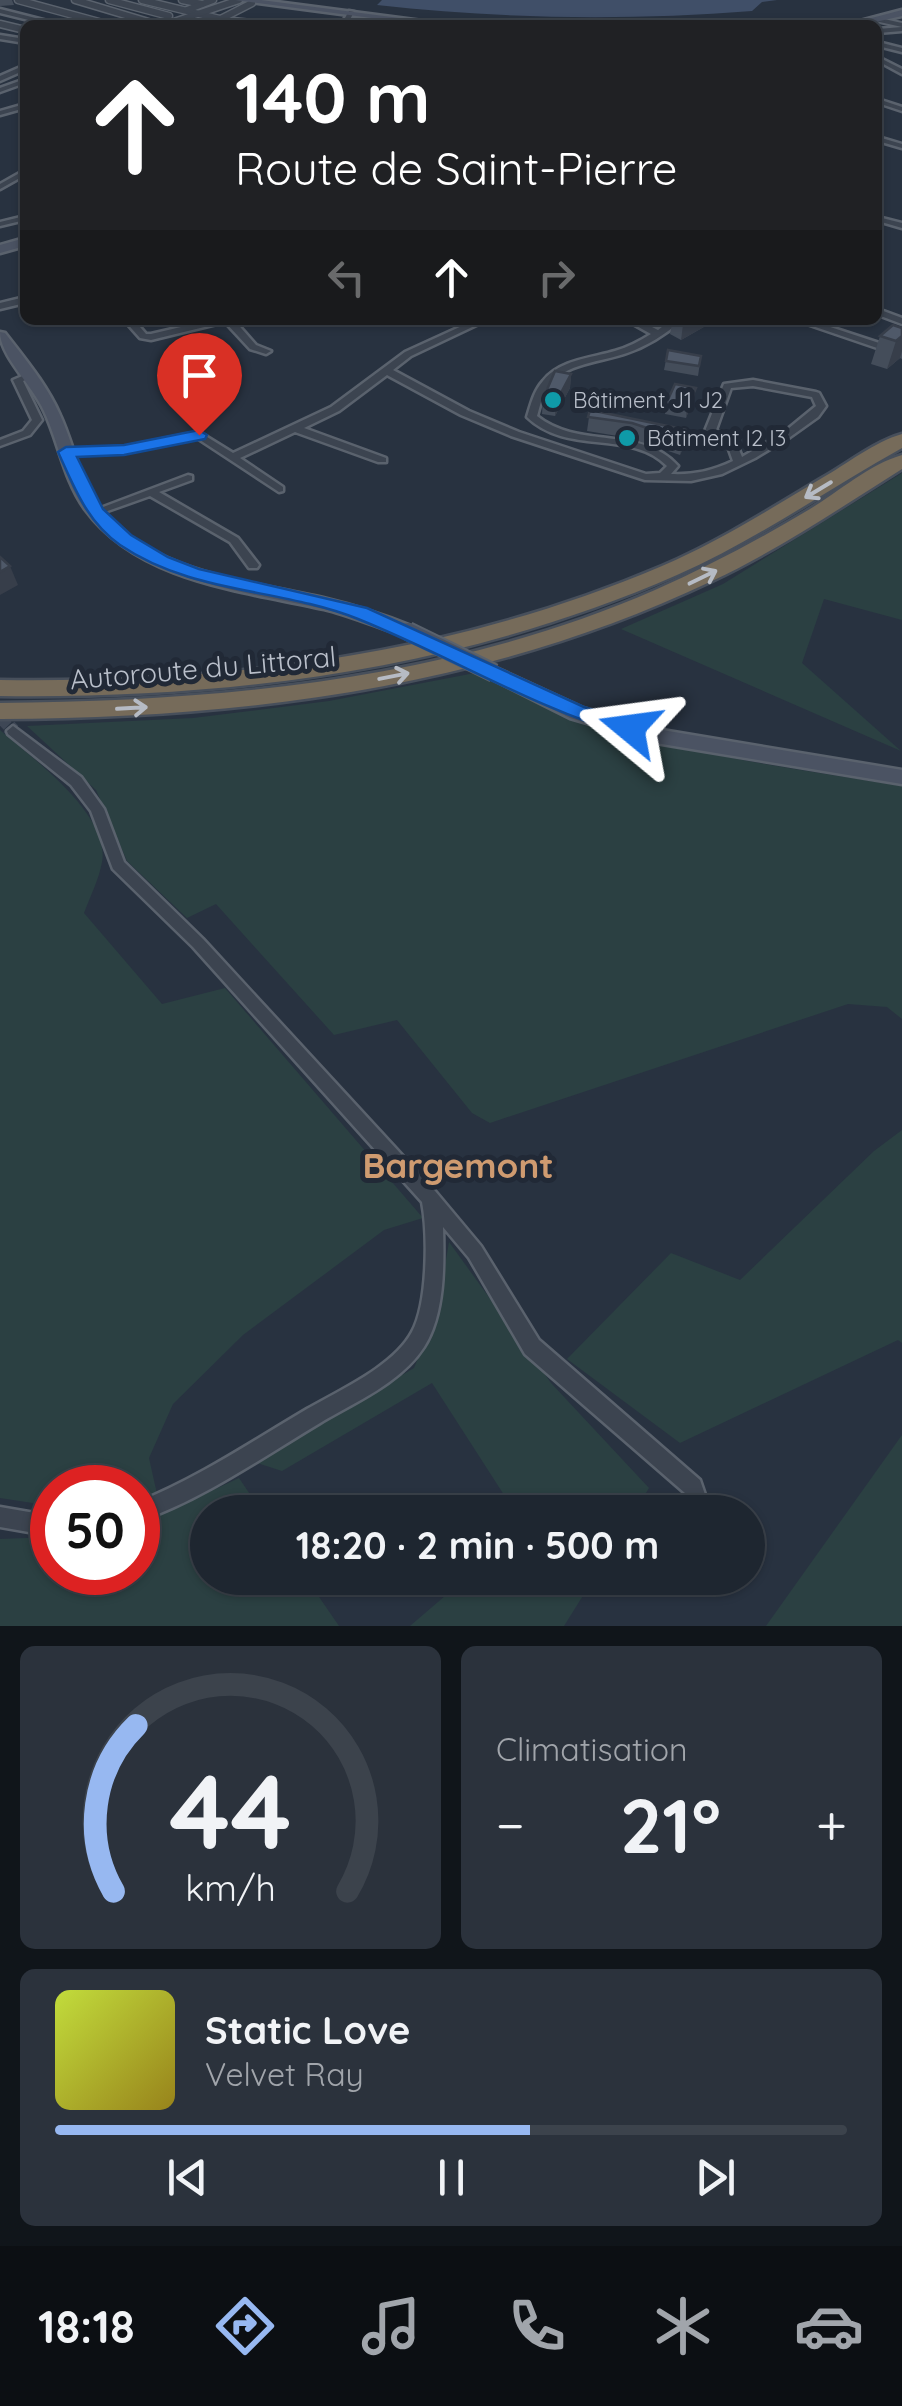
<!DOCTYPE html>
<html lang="fr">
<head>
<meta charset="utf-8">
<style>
	body { margin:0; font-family:Quicksand,sans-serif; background:#2b323c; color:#f1f3f6; height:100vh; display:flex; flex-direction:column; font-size:38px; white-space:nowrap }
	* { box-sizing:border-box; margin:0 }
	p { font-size:32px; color:#a1a5ab }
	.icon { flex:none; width:55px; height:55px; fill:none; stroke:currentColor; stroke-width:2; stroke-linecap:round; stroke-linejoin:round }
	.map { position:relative; height:1626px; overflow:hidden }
	.side { display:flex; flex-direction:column; gap:20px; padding:20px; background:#10151a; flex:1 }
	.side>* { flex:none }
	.guide { position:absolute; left:20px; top:20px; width:862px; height:305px; border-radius:15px; box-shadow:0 2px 8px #0004,0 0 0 2px #3c434c; background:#202124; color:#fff; overflow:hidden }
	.speed { position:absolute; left:30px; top:1465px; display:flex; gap:20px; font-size:50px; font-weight:700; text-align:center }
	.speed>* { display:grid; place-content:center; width:130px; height:130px; border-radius:50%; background:#1e2630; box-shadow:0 2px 8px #0004,0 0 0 2px #3c434c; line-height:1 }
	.speed .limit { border:15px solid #d22; background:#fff; color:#111 }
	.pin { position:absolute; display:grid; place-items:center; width:85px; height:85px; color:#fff; margin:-102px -42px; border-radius:50% 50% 50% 0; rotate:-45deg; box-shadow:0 0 10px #0007 }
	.pin .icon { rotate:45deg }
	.me { position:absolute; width:110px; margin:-55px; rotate:286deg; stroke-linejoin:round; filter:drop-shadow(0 0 8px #0008) }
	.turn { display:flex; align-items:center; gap:35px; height:210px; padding:0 50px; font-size:45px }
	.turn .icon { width:130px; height:130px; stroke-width:2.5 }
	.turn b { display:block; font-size:70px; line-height:85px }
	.lanes { display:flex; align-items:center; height:95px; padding:0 50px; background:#0003; justify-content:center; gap:50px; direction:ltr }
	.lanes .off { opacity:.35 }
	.big { font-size:75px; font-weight:700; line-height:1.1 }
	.side .tile { flex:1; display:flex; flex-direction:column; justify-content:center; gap:15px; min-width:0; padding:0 35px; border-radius:15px; background:#2b323c }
	.side .dial { align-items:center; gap:0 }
	.dial svg { height:260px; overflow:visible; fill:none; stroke:#3c434c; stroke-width:7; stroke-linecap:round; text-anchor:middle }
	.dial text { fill:#f1f3f6; stroke:none }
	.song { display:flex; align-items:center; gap:30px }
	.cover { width:120px; height:120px; border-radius:15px; background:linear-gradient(135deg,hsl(70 70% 55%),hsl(50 70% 35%)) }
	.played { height:10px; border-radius:5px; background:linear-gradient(90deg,#97b8f1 60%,#3c434c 60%) }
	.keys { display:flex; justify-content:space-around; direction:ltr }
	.heat { display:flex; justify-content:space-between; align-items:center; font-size:55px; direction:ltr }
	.side .tiles { flex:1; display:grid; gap:20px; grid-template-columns:1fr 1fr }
	.tile:last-child { grid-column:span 2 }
	.trip { position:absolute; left:190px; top:1495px; width:575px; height:100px; border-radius:50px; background:#1e2630; box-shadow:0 2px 8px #0004,0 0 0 2px #3c434c; font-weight:700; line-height:100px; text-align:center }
	.menu { display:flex; height:160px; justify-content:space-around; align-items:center; background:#0c0f13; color:#a1a5ab }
	.menu .icon { width:70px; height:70px }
	.menu .on { color:#97b8f1 }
	.menu b { font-size:45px; color:#f1f3f6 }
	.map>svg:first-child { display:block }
</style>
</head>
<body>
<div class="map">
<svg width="902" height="1626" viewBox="0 0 902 1626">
	<rect width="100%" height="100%" fill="#283240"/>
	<g fill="#2b4042">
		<path d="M902,473V620L824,599L802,663L901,751L621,629L723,584Z"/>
		<path d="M475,673C617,747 747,761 902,786V1019L887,1007L848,1004L490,1123L472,1113L397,1020L334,1035L216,904L187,918L127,861L96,790L27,726L193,718L329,701Z"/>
		<path d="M0,730C31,757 111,815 102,862C99,879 90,897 84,913L162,1004L225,988L423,1218L384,1230L243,1335L173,1404L149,1458L157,1494L138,1498V1488H52V1506L0,1498Z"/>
		<path d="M902,1130V1343L898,1340L680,1443L567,1359L671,1253L740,1280L874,1151Z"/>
		<path d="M449,1242L551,1383L649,1488L634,1512H515L432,1383L282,1471L254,1462L414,1368L437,1313Z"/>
		<path d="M902,1435V1626H766Z"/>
		<path d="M239,1478L262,1512H208V1578H306L339,1626H0V1539L52,1537V1572H138V1525Z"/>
		<path d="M466,1578H594L564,1626H410Z"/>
	</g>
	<path fill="#404f68" d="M382,0H777L762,2L752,11C625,21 503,19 377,5Z"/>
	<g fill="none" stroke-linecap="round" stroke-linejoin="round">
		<path stroke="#3e4755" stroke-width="11" stroke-dasharray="11 6" stroke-linecap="butt" d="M0,718L11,729"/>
		<path stroke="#3e4755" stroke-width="15" stroke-dasharray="15 8" stroke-linecap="butt" d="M9,727L13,731"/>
		<g stroke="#5a626d" stroke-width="9">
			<g id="pedestrian">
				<path d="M18,0L99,22"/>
				<path d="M75,0L152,23"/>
				<path d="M109,0L169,16"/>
				<path d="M142,0L224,20"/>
				<path d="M182,0L202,4"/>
				<path d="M187,10L213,0"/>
				<path d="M0,24L25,30"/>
				<path d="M165,25L239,0"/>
				<path d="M209,25L252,3"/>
			</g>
		</g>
		<g stroke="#5a626d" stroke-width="5">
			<g id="minor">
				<path d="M0,9L59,24L60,25H49L0,13Z"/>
				<path d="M349,11L354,12L347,25H341Z"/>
				<path d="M224,18L268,23L271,25L222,21Z"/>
				<path d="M902,27V31L878,33V29Z"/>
				<path d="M0,35L25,39V43L0,39Z"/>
				<path d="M878,42L902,48V52L878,46Z"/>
				<path d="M878,57L902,69V74L878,61Z"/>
				<path d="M25,65V70L0,81V76Z"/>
				<path d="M25,79V83L0,92V88Z"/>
				<path d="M878,99L902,107V111L878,103Z"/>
				<path d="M25,104V108L0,115V111Z"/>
				<path d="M878,137L902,144V148L878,141Z"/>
				<path d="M25,170V175L0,189V184Z"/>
				<path d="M25,216V220L0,226V222Z"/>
				<path d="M878,217L902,223V228L878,221Z"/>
				<path d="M25,297V303L0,309V303Z"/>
				<path d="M878,309L902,318V324L878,315Z"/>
				<path d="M124,320H134L146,334H151L211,320H234L256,345L271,351L266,354L250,349L225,322L151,340L140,338Z"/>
				<path d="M475,320H487L411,356L393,370L469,411L519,432L646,474L660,473L667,466C631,429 567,456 527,417C531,404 534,391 543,381C559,360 591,358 615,351C628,347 640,341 651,334L626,320H638L658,330L671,320H682C666,334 647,346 627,353C602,362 565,363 548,386C542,395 540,406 537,416C579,450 642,425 678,466L671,474C694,475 712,471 733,461L727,444L705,431L724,384L753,380L816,392L819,393L826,406L818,417L790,437L755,458L722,474L691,481L645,480L511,436L461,415L387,375L339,411L304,428L386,458V462H378L295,432L240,458L283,487V491L279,492L197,438L124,453L66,455L61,452L66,449L124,447L199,432L233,453L331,407L405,352ZM753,386L812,397L816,406L783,433L742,457L735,440L716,430L731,388Z"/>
				<path d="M795,320H809L879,343L902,331V338L880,349Z"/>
				<path d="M27,374L35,376L23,381L42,420L30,435L0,446V440L23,431L32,420L13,380Z"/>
				<path d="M188,475L192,476V480L159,492L238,538L259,565L257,568H249L230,542L150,496L99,514H91L90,512Z"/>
				<path d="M13,726L81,777L104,809L124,862L203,939L435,1191L481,1246L539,1340L700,1480L711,1512H691L685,1493L525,1354L469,1258L443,1227C444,1264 445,1314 424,1347C401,1383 355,1402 320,1423C260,1459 203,1499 138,1522V1502C198,1478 251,1442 307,1409C340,1390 394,1366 412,1332C428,1303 428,1233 422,1202L193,947L113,869L91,811L71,785L8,734L7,731Z"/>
				<path d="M0,1507L52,1516V1536L0,1527Z"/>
				<path d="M711,1578H731L732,1582L729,1589L722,1592L715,1589Z"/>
			</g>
		</g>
		<g stroke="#5a626d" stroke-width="4">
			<path id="tertiary" d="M875,17L902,23V27L875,21Z"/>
		</g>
		<g stroke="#5a626d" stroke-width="5">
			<g id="secondary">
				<path d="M235,0H261L453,25H425Z"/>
				<path d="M902,10V16L862,25H845Z"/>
				<path d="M25,238V246L0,253V245Z"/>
				<path d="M0,332L5,333C25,359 47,385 60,415C74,445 79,479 99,506C149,574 252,581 327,599C357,606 386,616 414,627L417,631L414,635L408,637C381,629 356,617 328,610C246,591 139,583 85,509C64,480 59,443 44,411C33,386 0,356 0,332Z"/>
				<path d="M494,667L583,708L656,729L902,770V784L656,743L570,718L488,677L485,673Z"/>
			</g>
		</g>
		<g stroke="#474f5b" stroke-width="5">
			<g id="motorway">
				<path d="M902,434V448C827,490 756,540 677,575C462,669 233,699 0,696V680C227,683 451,656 662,566C718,542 770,509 822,478C847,464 874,442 902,434Z"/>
				<path d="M902,455V469C840,508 778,550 712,581C487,688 246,718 0,719V703C223,701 448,680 655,590C709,566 760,539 810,509C838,492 870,464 902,455Z"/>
			</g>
		</g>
		<use href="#pedestrian" stroke="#3c4450" stroke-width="6"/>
		<use href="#minor" fill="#3c4450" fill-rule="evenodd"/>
		<use href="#tertiary" fill="#3c4450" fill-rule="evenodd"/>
		<use href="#secondary" fill="#4b5363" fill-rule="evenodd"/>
		<use href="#motorway" fill="#766b5a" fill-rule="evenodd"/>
		<g stroke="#5a626d" stroke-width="20" stroke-linecap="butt">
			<path id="secondary-bridge" d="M408,631L494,673"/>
		</g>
		<use href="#secondary-bridge" stroke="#4b5363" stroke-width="16"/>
	</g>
	<g fill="#444d5a">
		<path d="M0,0H12L14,5L0,6Z"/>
		<path d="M673,320H716L681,340L670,334Z"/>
		<path d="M902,328V359L900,358L887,369L871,364L880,336Z"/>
		<path d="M668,350L701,356L698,376L664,370Z"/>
		<path d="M571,374L570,388L555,416L542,414L543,399Z"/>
		<path d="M696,388L694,397L686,418L665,414L666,404Z"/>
		<path d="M590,410L687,430L685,444L680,455L630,438L587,431Z"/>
	</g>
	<g fill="#373e4a">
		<path d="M693,320H716L681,340L683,325Z"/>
		<path d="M902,336V351L900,358L887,369L896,341Z"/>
		<path d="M571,374L570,388L555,416L556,402Z"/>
		<path d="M696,388L694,397L686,418L687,408Z"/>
		<path d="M687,430L685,444L680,455L683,440Z"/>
		<path d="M10,566L18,585L0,595V572Z"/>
	</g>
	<g fill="#4f5969" stroke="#373e4a" stroke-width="2.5">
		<path d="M673,320H693L683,325Z"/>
		<path d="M893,325L902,328V336L896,341L880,336Z"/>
		<path d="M668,350L701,356L699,366L666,361Z"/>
		<path d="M555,371L571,374L556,402L543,399Z"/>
		<path d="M675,384L696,388L687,408L666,404Z"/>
		<path d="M590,410L687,430L683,440L632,423L588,417Z"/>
		<path d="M0,557L10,566L0,572Z"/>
	</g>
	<defs><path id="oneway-shaft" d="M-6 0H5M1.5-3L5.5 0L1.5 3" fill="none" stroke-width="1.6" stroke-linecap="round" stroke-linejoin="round" transform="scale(2.5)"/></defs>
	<g stroke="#b6bbc4">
		<use href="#oneway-shaft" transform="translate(818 490) rotate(149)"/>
		<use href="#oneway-shaft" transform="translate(703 577) rotate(-26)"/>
		<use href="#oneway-shaft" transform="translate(394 676) rotate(-11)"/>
		<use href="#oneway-shaft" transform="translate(132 708) rotate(-3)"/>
	</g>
	<path fill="#1a73e8" stroke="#114b97" stroke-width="2.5" d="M199,430L207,435L205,439L124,455L77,457L103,509L131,535L168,557L199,569L367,608L584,707L637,723V734L630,736C534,708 450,656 358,619C280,588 192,594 120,545C87,522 74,487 58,452L66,447L124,445Z"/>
	<g fill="#0f9aa8" stroke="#212936" stroke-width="4">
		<circle cx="553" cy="400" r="10"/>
		<circle cx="627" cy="438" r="10"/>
	</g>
	<g text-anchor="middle" stroke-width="10" stroke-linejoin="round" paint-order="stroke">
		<g font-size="22" fill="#b9bfca" stroke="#212936" text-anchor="start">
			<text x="573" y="408">Bâtiment J1 J2</text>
			<text x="647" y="446">Bâtiment I2 I3</text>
		</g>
		<g font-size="28" fill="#b9bfca" stroke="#212936">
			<text transform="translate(203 668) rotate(-5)" y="10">Autoroute du Littoral</text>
		</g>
		<g font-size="35" font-weight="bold" fill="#cf9b70" stroke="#212936">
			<text x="458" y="1178">Bargemont</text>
		</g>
	</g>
</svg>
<div class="speed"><div class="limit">50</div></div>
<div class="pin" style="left:199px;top:435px;background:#d93025"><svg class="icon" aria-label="arrive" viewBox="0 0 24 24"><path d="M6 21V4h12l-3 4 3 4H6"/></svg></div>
<svg class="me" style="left:630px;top:728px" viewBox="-20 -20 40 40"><path d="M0-17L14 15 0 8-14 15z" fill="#1a73e8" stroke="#fff" stroke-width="4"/></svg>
<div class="trip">18:20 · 2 min · 500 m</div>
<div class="guide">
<div class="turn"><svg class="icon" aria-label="ahead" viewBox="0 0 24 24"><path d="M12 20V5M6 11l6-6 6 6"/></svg><div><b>140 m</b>Route de Saint-Pierre</div></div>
<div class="lanes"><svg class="icon off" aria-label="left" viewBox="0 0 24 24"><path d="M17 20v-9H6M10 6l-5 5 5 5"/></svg><svg class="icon" aria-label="ahead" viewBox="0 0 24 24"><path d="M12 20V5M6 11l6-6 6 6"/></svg><svg class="icon off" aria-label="right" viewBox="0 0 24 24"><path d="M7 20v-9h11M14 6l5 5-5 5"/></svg></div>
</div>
</div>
<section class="side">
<div class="tiles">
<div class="tile dial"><svg viewBox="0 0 100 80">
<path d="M14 69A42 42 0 1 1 86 69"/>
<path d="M14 69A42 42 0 0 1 21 18" stroke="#97b8f1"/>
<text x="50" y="56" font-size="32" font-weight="700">44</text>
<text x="50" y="72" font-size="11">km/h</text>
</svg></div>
<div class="tile"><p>Climatisation</p>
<div class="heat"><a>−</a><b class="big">21°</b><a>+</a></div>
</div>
<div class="tile">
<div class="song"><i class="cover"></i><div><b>Static Love</b><p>Velvet Ray</p></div></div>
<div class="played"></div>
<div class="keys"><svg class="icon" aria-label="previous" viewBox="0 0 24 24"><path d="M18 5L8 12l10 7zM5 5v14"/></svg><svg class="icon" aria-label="pause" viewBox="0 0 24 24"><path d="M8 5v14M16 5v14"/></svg><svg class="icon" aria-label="next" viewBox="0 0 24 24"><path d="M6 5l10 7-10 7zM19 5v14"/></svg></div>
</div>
</div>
</section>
<nav class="menu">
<b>18:18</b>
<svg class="icon on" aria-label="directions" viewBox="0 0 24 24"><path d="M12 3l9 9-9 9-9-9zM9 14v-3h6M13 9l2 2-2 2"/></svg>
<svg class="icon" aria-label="music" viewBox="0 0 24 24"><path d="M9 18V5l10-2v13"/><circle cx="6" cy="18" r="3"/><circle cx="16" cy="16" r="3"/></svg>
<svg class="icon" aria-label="phone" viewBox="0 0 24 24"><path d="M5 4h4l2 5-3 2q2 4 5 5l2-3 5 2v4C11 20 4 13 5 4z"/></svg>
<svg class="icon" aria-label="climate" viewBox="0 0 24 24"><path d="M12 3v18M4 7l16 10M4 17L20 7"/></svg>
<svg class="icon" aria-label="car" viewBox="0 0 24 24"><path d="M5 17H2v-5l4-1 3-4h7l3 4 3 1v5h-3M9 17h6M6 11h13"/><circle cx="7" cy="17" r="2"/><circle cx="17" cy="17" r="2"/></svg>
</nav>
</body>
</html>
